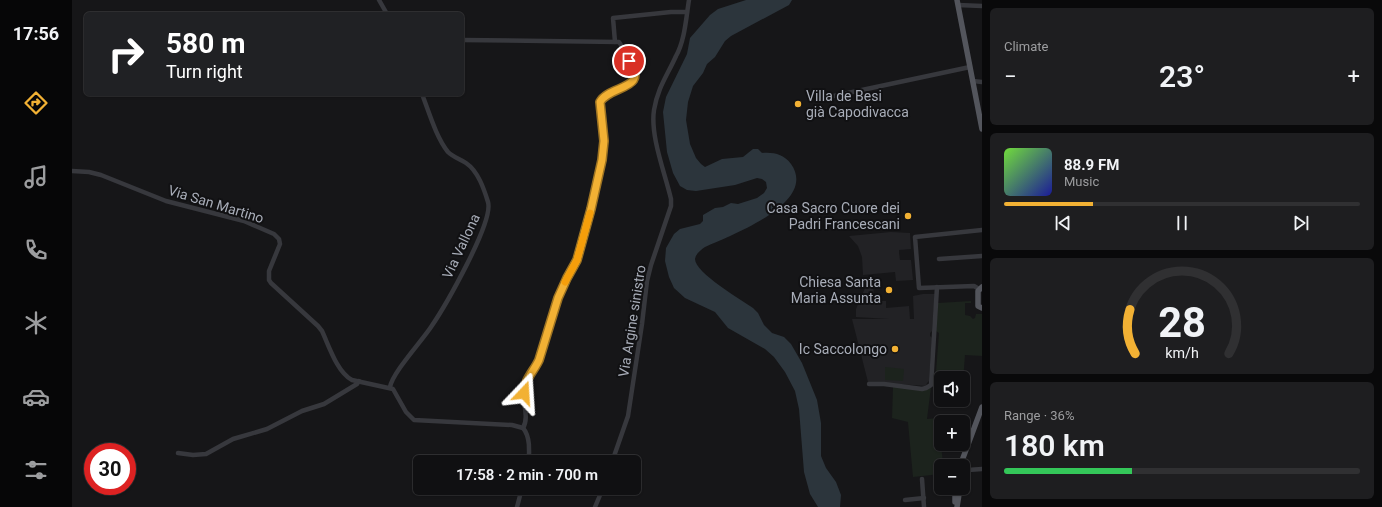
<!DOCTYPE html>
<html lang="en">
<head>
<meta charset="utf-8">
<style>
	body { margin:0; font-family:Roboto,sans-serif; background:#1e1e20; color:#f1f3f6; height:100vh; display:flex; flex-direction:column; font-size:15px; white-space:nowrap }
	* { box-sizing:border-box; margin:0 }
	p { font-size:13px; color:#9c9d9f }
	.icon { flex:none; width:22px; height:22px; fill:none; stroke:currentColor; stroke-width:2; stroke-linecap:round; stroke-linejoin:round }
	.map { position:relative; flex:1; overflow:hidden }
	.drawer { display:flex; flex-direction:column; gap:8px; padding:8px; background:#09090a; width:400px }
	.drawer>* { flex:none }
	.top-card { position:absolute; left:12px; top:12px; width:380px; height:84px; border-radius:6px; box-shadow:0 1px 3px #0004,0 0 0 1px #303032; background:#202124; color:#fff; overflow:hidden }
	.controls { position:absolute; left:862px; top:371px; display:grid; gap:8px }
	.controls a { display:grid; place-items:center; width:36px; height:36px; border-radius:6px; background:#101012; box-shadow:0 1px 3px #0004,0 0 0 1px #303032; font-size:20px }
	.speed { position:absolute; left:12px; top:443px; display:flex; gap:8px; font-size:20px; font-weight:700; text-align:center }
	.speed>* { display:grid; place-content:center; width:52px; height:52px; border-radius:50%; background:#101012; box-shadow:0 1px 3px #0004,0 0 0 1px #303032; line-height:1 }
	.speed .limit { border:6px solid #d22; background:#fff; color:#111 }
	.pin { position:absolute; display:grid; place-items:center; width:34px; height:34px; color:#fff; margin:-17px; border:2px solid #fff; border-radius:50%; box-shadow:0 1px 4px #0007 }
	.me { position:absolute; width:44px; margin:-22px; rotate:20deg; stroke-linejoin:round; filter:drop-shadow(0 0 3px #0008) }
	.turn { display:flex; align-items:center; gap:14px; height:84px; padding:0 16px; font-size:18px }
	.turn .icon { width:52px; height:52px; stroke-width:2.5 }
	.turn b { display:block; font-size:28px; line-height:34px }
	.big { font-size:30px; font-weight:600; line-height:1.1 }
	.drawer .widget { flex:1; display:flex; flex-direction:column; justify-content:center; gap:6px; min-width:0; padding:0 14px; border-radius:6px; background:#1e1e20 }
	.drawer .dial { align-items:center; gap:0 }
	.dial svg { height:104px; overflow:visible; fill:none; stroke:#303032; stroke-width:7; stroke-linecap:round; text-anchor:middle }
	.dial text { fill:#f1f3f6; stroke:none }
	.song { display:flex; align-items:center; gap:12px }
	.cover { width:48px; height:48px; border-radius:6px; background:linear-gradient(135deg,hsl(100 70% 55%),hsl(240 70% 35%)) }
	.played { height:4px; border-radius:2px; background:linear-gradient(90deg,#f2b134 25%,#303032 25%) }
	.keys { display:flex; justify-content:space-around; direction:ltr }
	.heat { display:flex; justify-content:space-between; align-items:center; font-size:22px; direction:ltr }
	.charge { height:6px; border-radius:3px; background:linear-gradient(90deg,#34c759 36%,#303032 0) }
	.trip { position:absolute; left:341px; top:455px; width:228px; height:40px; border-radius:6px; background:#101012; box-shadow:0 1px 3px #0004,0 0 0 1px #303032; font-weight:600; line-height:40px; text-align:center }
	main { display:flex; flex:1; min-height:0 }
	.dock { display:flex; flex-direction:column; width:72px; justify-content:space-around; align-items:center; background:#060607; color:#9c9d9f }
	.dock .icon { width:28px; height:28px }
	.dock .selected { color:#f2b134 }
	.dock b { font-size:18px; color:#f1f3f6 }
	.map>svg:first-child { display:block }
</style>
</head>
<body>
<main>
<nav class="dock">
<b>17:56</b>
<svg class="icon selected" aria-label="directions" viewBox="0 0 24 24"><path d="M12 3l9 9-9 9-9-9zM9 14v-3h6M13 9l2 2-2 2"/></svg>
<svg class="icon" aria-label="music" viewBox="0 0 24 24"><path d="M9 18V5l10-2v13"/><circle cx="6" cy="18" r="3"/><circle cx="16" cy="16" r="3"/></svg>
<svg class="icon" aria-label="phone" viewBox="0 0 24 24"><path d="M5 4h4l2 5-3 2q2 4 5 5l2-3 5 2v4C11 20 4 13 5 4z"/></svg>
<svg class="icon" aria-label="climate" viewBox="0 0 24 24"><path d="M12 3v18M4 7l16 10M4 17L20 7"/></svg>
<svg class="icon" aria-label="car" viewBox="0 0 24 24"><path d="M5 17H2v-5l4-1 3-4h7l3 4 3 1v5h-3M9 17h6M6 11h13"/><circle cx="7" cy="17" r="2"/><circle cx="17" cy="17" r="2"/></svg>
<svg class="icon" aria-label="filters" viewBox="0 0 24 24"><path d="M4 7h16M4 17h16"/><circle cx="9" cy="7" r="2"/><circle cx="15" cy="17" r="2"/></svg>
</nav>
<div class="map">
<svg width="910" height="507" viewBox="0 0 910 507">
	<rect width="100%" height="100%" fill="#161618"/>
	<g fill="#222225">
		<path d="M819,232L838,233L839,249L827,250V253L828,260H839L841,280L824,281L823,272L791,275L790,257L786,246L777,236Z"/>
		<path d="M794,286H801L802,295L805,294L806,301H814V308L837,306L838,319H842L841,296L851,294H863L860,331L858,333V336L860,338L857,381L855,383L854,386L796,382L780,319H817L784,317V309Z"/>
	</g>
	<g fill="#1c231d">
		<path d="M899,301V303H893V315L898,316L901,319L903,318L904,314H910V356L893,355L891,381V378H869V385H863L867,333L864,331L866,303Z"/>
		<path d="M813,367L832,369L831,381L813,380Z"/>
		<path d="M821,387H859L855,419L867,418L871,466H869V474L841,477L836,422L820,418Z"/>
	</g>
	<path fill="#2c353c" d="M674,0H720L717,5L659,36L653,41L643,57L635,64L631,73L621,86L616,102L614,120L618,144L624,158L629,164L633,167L650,159L671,157L681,149H686L690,153C701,152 712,154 719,164C747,203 657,236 633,247C629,250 624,253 623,259C623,273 670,300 681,308L686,313L692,325L700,333L712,337L719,344L730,363L745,400L749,423V456L754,468L764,482L769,495L768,507H746L738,494L732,472L727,409L723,391L713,372L702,357L693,349L656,328L643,312L613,298L602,288L597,277L593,261L594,248L602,234L608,229L628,224L631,221V215L643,208L651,207L659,203L666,204L685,198L692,193L695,188L694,182L690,179L685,178L663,185L624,191L615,190L608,186L601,173L595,152L591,112L594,97L615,54L618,38L638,15L646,9Z"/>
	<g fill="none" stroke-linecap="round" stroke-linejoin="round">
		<g stroke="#37383d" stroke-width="4.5">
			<path d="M307,0L315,14"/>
			<path d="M886,5L910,6"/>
			<path d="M390,40L547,42C550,45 550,49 552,54C556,63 561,64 563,76C557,91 535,88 528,102L532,141L530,160L519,209L505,260L495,278L486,298L467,360C463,369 454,378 452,388C449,401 458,416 451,428"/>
			<path d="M543,42L541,18L599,12H615"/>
			<path d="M901,81L910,82"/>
			<path d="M757,97L898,67"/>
			<path d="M0,171L17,172L29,175L94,201L172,221L202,234L207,239L208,244L197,271V280L199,283L246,326L250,331C257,346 265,372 280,380L321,389L334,412L342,420L440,425L451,428"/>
			<path d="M867,259L910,256"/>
			<path d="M907,289L902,286L847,288L843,237L910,230"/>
			<path d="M797,384H812L850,389L854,388L859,385L865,287"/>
			<path d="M318,387C321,372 349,342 359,327C372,308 422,222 416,202C412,189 406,171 394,163C388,159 381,157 376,152C364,137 357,112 350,94"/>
			<path d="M451,428C458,436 458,452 456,462"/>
			<path d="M106,453L121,455L134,454L161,439L195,429L230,411L252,404L285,384L287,381"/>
			<path d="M540,462L556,416L570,324L575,281L579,265L599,206V199C593,173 578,136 582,110C586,87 595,76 604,56C613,40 614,18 617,0"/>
			<path d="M891,469L896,470L910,469"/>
			<path d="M850,479L852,507"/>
			<path d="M833,500L852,498"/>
			<path d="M445,507L450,488"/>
			<path d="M523,507L531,488"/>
		</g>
		<g stroke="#53555c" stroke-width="5.5">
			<path d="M885,0L910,129"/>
			<path d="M910,287L906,291V306L910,308"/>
			<path d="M888,466L910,407"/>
			<path d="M883,488V502"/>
			<path d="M885,507L888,488"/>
		</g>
	</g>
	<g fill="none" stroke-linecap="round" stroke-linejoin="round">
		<g stroke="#9d7322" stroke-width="10">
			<path id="route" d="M452,393C452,380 462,371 467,360L486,298L495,278L505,260L519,209L530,160L532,141L528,102C537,85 578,90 557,61"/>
		</g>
		<use href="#route" stroke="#f2b134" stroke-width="7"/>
		<path stroke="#f59e0b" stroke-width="7" d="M493,282L505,260L518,213"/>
	</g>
	<g fill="#f2b134" stroke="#111113" stroke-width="1.5">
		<circle cx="726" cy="104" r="4"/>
		<circle cx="836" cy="216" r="4"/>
		<circle cx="817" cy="290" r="4"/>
		<circle cx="823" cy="349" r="4"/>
	</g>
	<g text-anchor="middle" stroke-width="4" stroke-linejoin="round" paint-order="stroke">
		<g font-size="14" fill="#a8adb8" stroke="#111113" text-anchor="end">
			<text x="734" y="101" text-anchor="start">Villa de Besi<tspan x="734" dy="16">già Capodivacca</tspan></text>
			<text x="828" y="213">Casa Sacro Cuore dei<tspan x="828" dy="16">Padri Francescani</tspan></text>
			<text x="809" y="287">Chiesa Santa<tspan x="809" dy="16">Maria Assunta</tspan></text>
			<text x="815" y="354">Ic Saccolongo</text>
		</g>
		<g font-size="14" fill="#a8adb8" stroke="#111113">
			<text transform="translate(144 204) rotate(17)" y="5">Via San Martino</text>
			<text transform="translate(389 246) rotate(-65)" y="5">Via Vallona</text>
			<text transform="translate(560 321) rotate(-81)" y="5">Via Argine sinistro</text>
		</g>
	</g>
</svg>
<div class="controls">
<a><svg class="icon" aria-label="sound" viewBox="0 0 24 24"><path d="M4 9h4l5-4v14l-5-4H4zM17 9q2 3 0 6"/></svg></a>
<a>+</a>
<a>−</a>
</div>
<div class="speed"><div class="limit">30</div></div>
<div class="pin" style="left:557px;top:61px;background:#d93025"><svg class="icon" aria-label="arrive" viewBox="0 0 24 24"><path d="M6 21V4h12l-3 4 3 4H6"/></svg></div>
<svg class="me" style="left:452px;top:393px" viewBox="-20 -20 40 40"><path d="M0-17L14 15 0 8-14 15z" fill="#f2b134" stroke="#fff" stroke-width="4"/></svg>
<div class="trip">17:58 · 2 min · 700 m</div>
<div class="top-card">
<div class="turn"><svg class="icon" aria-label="right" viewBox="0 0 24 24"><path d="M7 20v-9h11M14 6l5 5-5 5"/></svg><div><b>580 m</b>Turn right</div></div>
</div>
</div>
<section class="drawer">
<div class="widget"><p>Climate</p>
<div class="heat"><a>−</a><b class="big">23°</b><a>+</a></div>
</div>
<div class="widget">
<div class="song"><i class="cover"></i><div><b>88.9 FM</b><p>Music</p></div></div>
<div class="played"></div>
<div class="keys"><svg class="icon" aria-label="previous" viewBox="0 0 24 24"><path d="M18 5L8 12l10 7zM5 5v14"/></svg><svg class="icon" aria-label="pause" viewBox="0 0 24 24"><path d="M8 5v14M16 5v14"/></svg><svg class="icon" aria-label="next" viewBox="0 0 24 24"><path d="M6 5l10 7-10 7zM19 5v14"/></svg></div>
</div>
<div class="widget dial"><svg viewBox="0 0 100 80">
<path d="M14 69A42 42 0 1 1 86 69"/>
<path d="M14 69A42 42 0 0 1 10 35" stroke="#f2b134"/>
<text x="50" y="56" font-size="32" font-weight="700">28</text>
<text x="50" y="72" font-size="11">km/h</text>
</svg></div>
<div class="widget"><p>Range · 36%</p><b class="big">180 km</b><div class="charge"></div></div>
</section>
</main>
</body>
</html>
